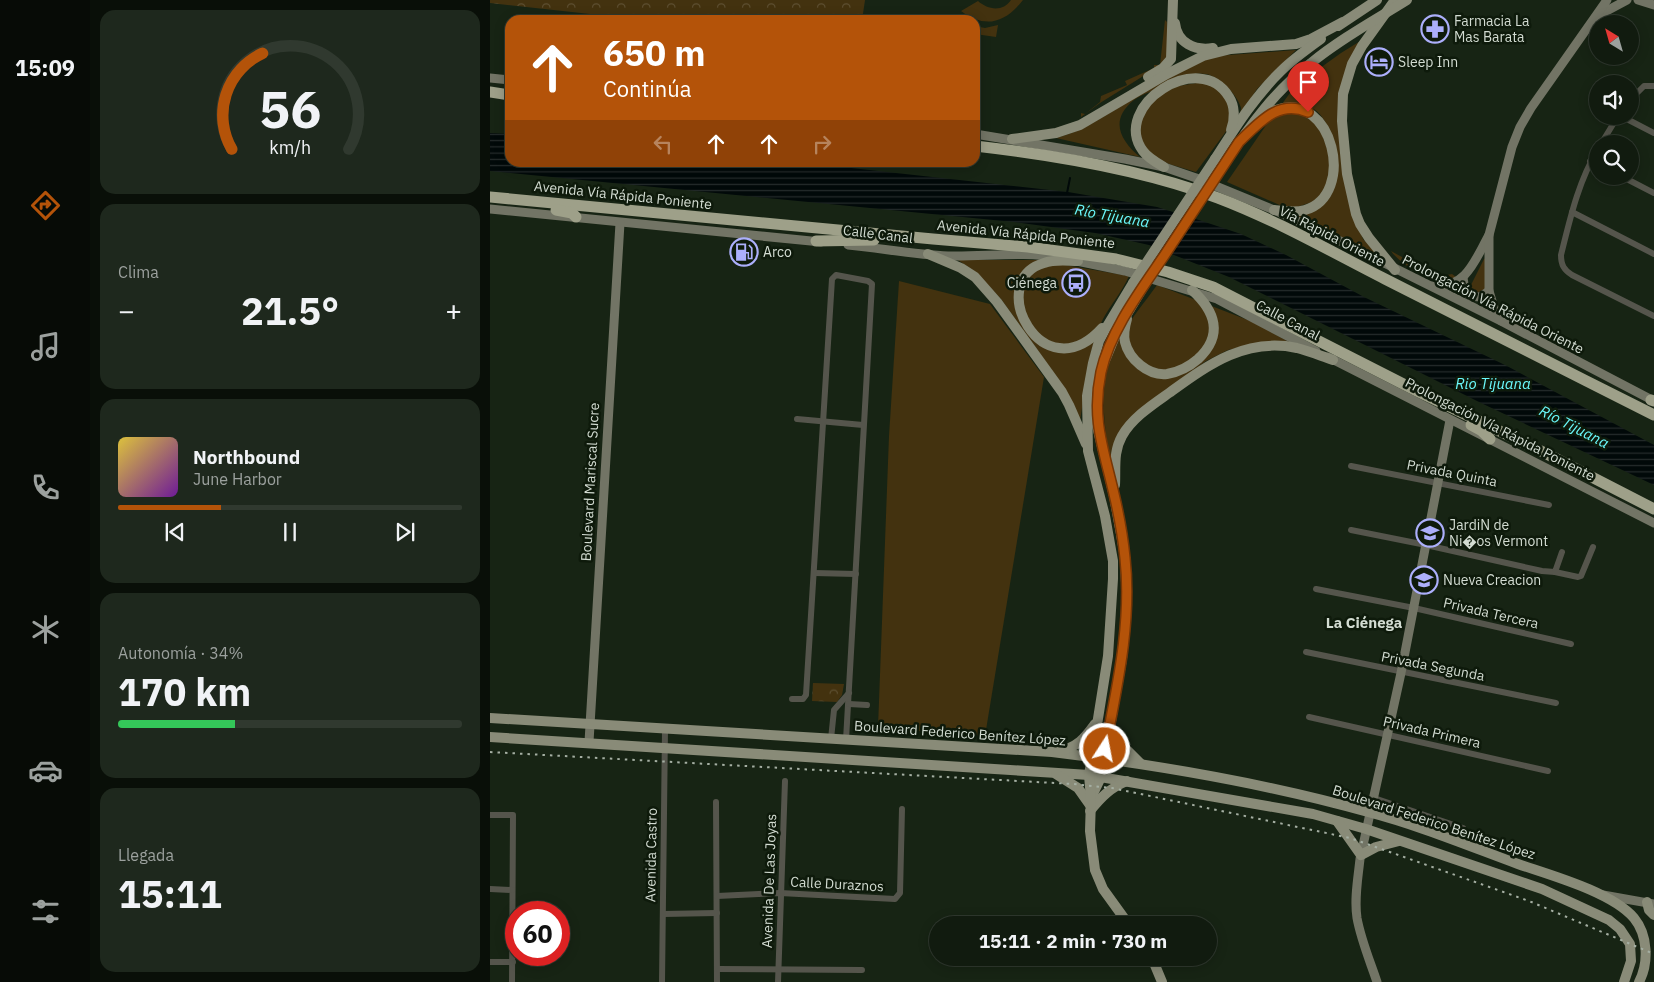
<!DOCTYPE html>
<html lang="es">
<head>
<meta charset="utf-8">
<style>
	body { margin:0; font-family:"IBM Plex Sans",sans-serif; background:#1e281d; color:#f1f3f6; height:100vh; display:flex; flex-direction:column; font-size:19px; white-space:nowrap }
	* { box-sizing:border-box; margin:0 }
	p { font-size:16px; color:#9ca19e }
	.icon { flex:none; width:28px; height:28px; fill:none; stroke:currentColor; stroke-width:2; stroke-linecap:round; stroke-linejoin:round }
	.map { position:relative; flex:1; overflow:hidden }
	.side { display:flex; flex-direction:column; gap:10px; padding:10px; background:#090f08; width:400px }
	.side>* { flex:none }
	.top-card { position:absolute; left:15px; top:15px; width:475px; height:152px; border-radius:15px; box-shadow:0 2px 12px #0003,0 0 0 1px #30392f; background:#b45309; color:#fff; overflow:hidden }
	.needle { width:32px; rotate:323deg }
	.tools { position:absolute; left:1099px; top:15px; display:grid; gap:10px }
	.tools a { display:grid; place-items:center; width:50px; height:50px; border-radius:50%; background:#111b0f; box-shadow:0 2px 12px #0003,0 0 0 1px #30392f; font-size:25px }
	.speed { position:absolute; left:15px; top:901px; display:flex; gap:10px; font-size:25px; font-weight:700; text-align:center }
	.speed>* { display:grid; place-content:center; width:65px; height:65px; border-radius:50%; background:#111b0f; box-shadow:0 2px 12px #0003,0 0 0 1px #30392f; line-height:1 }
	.speed .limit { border:8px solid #d22; background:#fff; color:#111 }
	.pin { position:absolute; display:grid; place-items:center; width:42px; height:42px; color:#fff; margin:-51px -21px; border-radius:50% 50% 50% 0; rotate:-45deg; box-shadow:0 0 5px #0007 }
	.pin .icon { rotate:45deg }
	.me { position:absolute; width:55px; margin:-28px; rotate:11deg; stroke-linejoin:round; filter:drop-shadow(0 0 4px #0008) }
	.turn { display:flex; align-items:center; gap:18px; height:105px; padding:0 15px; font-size:22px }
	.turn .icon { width:65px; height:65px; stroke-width:2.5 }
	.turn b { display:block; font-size:35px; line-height:42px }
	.lanes { display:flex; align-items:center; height:48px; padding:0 15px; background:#0003; justify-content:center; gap:25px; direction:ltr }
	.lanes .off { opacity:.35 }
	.big { font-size:38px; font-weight:700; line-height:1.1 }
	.side .tile { flex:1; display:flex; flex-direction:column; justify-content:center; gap:8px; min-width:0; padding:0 18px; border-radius:15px; background:#1e281d }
	.side .dial { align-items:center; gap:0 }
	.dial svg { height:130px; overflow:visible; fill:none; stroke:#30392f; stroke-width:7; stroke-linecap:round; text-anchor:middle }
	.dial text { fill:#f1f3f6; stroke:none }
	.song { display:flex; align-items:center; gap:15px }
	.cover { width:60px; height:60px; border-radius:8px; background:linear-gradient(135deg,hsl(50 70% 55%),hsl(280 70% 35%)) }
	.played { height:5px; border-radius:2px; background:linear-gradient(90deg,#b45309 30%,#30392f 30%) }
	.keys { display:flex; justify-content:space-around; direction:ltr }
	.heat { display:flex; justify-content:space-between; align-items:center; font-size:28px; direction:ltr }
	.charge { height:8px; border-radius:4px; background:linear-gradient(90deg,#34c759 34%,#30392f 0) }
	.trip { position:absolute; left:439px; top:916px; width:288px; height:50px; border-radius:25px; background:#111b0f; box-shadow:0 2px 12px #0003,0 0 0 1px #30392f; font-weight:700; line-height:50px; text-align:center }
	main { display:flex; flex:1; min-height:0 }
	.menu { display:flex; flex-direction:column; width:90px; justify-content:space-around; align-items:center; background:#070b06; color:#9ca19e }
	.menu .icon { width:35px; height:35px }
	.menu .active { color:#b45309 }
	.menu b { font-size:22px; color:#f1f3f6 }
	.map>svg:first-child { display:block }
</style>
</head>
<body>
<main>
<nav class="menu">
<b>15:09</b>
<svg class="icon active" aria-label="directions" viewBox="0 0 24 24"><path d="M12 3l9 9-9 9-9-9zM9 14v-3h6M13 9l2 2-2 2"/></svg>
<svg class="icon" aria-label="music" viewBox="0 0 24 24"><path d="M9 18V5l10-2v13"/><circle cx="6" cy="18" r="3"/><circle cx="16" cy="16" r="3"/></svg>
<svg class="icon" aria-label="phone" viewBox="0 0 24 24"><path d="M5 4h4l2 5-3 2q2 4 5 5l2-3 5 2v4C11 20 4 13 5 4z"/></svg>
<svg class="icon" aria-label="climate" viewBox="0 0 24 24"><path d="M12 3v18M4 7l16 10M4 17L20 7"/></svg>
<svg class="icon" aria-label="car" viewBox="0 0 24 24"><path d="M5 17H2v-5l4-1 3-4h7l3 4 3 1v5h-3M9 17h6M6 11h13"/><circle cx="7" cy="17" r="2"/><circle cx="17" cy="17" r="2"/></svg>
<svg class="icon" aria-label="filters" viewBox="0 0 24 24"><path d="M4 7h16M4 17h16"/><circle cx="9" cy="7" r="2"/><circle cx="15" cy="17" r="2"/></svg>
</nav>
<section class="side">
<div class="tile dial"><svg viewBox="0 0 100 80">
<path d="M14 69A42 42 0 1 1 86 69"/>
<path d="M14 69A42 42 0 0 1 33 10" stroke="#b45309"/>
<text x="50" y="56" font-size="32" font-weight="700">56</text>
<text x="50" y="72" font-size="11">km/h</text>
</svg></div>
<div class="tile"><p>Clima</p>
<div class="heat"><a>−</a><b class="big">21.5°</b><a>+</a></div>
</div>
<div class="tile">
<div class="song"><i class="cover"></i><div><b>Northbound</b><p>June Harbor</p></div></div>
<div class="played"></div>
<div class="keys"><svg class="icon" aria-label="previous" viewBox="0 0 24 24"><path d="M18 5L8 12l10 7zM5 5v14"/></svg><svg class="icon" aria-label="pause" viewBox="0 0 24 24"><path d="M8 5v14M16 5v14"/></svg><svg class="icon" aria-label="next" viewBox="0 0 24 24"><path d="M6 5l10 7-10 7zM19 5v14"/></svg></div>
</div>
<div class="tile"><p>Autonomía · 34%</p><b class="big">170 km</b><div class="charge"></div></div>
<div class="tile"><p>Llegada</p><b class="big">15:11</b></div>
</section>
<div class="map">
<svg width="1164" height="982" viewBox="0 0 1164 982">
	<defs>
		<pattern id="park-crowns" width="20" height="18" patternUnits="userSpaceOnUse" patternTransform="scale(1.25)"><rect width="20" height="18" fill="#43320f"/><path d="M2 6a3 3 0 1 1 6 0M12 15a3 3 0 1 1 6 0" fill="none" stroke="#5d4f31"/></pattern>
		<pattern id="water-rules" width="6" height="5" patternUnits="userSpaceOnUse" patternTransform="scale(1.25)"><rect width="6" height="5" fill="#010909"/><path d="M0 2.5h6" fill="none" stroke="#252c2c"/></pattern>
	</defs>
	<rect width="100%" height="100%" fill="#172414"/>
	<g fill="#43320f">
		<path d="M521,0H533C515,23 495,29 471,11L488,1C498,10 513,12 521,0Z"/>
		<path d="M675,20L677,22V58L671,65L610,103L591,117V113L595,114L610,102L611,96L637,85L635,81L664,68V65H670Z"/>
		<path d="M508,25L506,37L485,34V26L495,28Z"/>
		<path d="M880,35L853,87L864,216L873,239L891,258L807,216C820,214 832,208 840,197C848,186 845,141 839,129C835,121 830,112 822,108C813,103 802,104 792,104L805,86L851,53Z"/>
		<path d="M806,50L767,89L750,115C750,113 751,110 751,108C748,95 728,76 716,74C701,71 688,80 675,85C667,89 651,95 644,100C619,120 630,140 650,157L566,138C576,135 586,132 595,127C639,104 678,73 725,56Z"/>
		<path d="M719,81L738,98L740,126L706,172L679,164L661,155L654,147L649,130L652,114L676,88Z"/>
		<path d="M807,110L829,126L841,159L837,185L831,195L822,202L804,208L794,207L737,182L785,112Z"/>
		<path d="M901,251L948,277L962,274L966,277C961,279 956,281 951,281C937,280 908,262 901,251Z"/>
		<path d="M996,258V289L987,293L982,289L981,285L994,259Z"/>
		<path d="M468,260H546L639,276C632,292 621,304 613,319C597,350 596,388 590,421L568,379L511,299L487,273Z"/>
		<path d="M409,281L500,304L554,377L495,736L388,728L399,436Z"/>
		<path d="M667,285L763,322L799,342L770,343L738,350L716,361L655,406L636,423L622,473C615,428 605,385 628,342C637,323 655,302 667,285Z"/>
	</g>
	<g fill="url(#park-crowns)">
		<path d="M0,0H375L372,20H155L0,3Z"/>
		<path d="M323,683L354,684L352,695L347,702L322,701Z"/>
	</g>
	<path fill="url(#water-rules)" d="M0,133L20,134V162L316,163L578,192L667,207L712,221L751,234L796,255L874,297L1017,366L1164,445V485L991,403L739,277L659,245L605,233L524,222L0,171Z"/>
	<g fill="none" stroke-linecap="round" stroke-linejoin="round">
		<path stroke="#010909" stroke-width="2" d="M577,193L580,178"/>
		<g stroke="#55554c" stroke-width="6">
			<path d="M1140,100L1154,86H1164"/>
			<path d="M1131,116L1164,133"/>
			<path d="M1111,144L1128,116"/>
			<path d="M1108,149C1088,182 1080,219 1071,255C1071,265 1074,270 1082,275L1164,316"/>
			<path d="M1100,161L1108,165"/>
			<path d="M1131,176L1164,193"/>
			<path d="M1082,212L1164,254"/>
			<path d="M307,419L373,425"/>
			<path d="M861,466L1059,505"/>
			<path d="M861,530L936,545L1052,571L1065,572L1072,552"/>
			<path d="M1065,572L1088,577L1091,576L1103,547"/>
			<path d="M324,573L366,574"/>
			<path d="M826,589L924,608L1081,644"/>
			<path d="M816,652L1066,703"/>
			<path d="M302,699H313L316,695L342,279L346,275L378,281L382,284L356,740"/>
			<path d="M359,704L377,705"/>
			<path d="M819,717L1058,771"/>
			<path d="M341,739L344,710L359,693"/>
			<path d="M884,798L973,828"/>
			<path d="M226,802L227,982"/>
			<path d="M0,815H23L22,982"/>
			<path d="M0,889L22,890"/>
			<path d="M227,896L290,893L405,899L410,893L412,809"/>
			<path d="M173,914L227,913"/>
			<path d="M0,962H23"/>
			<path d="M227,969L372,970"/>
			<path d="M172,982L175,729"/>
			<path d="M288,982L295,781"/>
		</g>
		<g stroke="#727465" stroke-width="9">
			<path d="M1148,0L1164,5"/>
			<path d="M1109,15L1137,0"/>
			<path d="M0,78L20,80"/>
			<path d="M485,134L635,159L674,167L706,178L784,210L834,233L1011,321L1164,401"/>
			<path d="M0,209L331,242"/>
			<path d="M358,245C390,248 427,255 458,256C495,257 532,251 570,258"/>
			<path d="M582,260L635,271L727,299L826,351"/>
			<path d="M973,278L975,290L980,296L990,297L999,291"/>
			<path d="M943,286C976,289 985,260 999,235"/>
			<path d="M1011,321L1005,311L999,291V235L1022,147L1030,127L1041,108L1117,0"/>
			<path d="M838,357L1164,523"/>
			<path d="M99,742L130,223"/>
			<path d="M1113,895L1164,904"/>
			<path d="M887,982C880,961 871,940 867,918C864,899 868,878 870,859L911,673L960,420"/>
		</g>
		<g stroke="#898b78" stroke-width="10">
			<path d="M905,0L872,46L862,64L853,94L852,121L857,174L866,214L870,224L879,238L905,270"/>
			<path d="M685,23C687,43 705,51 723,48"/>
			<path d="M848,26L887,0"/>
			<path d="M658,77L673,68L681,59L683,0"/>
			<path d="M768,124C773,119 780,113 786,110C843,90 867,195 815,210C805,213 794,211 784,210"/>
			<path d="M522,139L566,133L590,125L677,74L713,56L741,49L806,44L821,39L853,22"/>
			<path d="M725,159C745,128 765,96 791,71C803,59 817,49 831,39"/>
			<path d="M736,162C760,125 786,90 821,63C850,39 885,20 917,0"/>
			<path d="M674,167C667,163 658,158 653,151C620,106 710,48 739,97C745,106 745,119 741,130"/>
			<path d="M438,254L471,268L485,277L507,302L572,392L579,405L596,444"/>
			<path d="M588,261C577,261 565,259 554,263C494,280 552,394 612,328"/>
			<path d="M637,319C635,326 633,334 635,342C639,359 658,376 677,374C689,372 700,366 708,359C734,335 725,311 702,290"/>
			<path d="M625,485C626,468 623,452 632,436C642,418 662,405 679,393C718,365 755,337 807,348C819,351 831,356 843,360"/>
			<path d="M0,718L562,752C668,765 775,783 878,812C928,825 979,846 1028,864C1060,875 1122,892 1144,918C1158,935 1159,963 1149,982"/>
			<path d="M620,725L632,745L651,764"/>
			<path d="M0,737L599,775L823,814L876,829L1052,889L1119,920L1130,929L1140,944L1141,961L1134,982"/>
			<path d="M568,751C587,748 595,738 605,724"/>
			<path d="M566,774L588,788L600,805"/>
			<path d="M601,798L611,777L632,659L637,607L635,558L631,534L624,496L607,426L608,388L611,370L628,329L654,286"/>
			<path d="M600,811C611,797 620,788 637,781"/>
			<path d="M847,821L871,855L886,847L909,841"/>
			<path d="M1157,902L1159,910L1164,915"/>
			<path d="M639,925L613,889L605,870L600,831L601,799L599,775L618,656L623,579V561L615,516L598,451L597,396L603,363L609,341L616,328L643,283"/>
			<path d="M662,958L672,982"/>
		</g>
		<g stroke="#9ea089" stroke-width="11">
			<path d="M0,92L20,95"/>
			<path d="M485,146C564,155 654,170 728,198C786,220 840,251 895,279C984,324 1074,370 1164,415"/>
			<path d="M0,197L443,239L538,247L626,259L678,272L723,287L927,391L1057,454L1164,509"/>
			<path d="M66,210L82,213L86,217"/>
			<path d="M326,241L384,240"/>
			<path d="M1161,400L1164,401"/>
			<path d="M981,425L992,431L1000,439"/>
		</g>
		<path stroke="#a5afa3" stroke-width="2" stroke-dasharray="2.5 5" stroke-linecap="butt" d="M0,752L583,784L622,788L860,838L1039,901L1164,954"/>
		<g stroke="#898b78" stroke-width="10">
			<path d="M643,283L725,159"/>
			<path d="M654,286L736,162"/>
		</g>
	</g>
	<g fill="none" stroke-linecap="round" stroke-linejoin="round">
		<g stroke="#753606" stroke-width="12">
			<path id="route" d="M615,749C627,687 642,622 635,558C633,537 629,515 624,494C614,450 601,419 611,372C620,331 651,290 674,256C699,218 724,180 749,142C769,123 788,99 818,112"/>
		</g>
		<use href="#route" stroke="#b45309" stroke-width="9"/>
	</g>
	<defs>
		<g id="pharmacy-ring" transform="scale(1.4375)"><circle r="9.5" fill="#0e1a0b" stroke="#acaffb" stroke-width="1.5"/><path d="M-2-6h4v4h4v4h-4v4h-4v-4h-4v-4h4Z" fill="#acaffb"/></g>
		<g id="hotel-ring" transform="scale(1.4375)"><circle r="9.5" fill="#0e1a0b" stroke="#acaffb" stroke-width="1.5"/><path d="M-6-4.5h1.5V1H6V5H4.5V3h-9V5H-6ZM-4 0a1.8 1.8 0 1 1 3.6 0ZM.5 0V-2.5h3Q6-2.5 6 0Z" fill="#acaffb"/></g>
		<g id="fuel-ring" transform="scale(1.4375)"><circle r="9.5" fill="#0e1a0b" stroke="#acaffb" stroke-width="1.5"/><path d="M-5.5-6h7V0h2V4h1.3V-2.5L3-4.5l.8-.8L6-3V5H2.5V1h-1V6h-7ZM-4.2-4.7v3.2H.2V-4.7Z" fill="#acaffb"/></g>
		<g id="bus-ring" transform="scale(1.4375)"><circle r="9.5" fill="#0e1a0b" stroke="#acaffb" stroke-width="1.5"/><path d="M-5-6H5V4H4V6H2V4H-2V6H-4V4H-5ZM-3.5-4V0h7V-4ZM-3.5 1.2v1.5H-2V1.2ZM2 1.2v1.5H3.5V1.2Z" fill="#acaffb"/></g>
		<g id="school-ring" transform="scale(1.4375)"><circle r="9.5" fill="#0e1a0b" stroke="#acaffb" stroke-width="1.5"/><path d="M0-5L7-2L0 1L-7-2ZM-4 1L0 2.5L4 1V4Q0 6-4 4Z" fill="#acaffb"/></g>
	</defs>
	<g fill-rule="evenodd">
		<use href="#pharmacy-ring" x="945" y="29"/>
		<use href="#hotel-ring" x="889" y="62"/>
		<use href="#fuel-ring" x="254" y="252"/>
		<use href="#bus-ring" x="586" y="283"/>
		<use href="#school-ring" x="940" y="533"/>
		<use href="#school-ring" x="934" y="580"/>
	</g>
	<g text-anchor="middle" stroke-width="5" stroke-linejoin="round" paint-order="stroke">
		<g font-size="14" fill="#d3dcd2" stroke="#0e1a0b" text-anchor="start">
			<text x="964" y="26">Farmacia La<tspan x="964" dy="16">Mas Barata</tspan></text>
			<text x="908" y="67">Sleep Inn</text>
			<text x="273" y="257">Arco</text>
			<text x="567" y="288" text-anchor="end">Ciénega</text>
			<text x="959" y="530">JardiN de<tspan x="959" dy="16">Ni�os Vermont</tspan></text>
			<text x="953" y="585">Nueva Creacion</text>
		</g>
		<g font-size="14" fill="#d3dcd2" stroke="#0e1a0b">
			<text transform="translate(133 195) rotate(6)" y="5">Avenida Vía Rápida Poniente</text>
			<text transform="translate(388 234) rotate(7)" y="5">Calle Canal</text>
			<text transform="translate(536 234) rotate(6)" y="5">Avenida Vía Rápida Poniente</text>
			<text transform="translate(842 236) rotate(27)" y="5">Vía Rápida Oriente</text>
			<text transform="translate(1003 304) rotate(27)" y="5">Prolongación Vía Rápida Oriente</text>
			<text transform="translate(798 320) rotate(28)" y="5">Calle Canal</text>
			<text transform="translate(1010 429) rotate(27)" y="5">Prolongación Vía Rápida Poniente</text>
			<text transform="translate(962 473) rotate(11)" y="5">Privada Quinta</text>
			<text transform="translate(100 482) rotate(-87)" y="5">Boulevard Mariscal Sucre</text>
			<text transform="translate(1001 613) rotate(13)" y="5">Privada Tercera</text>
			<text transform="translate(943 666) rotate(11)" y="5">Privada Segunda</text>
			<text transform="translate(942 732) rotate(13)" y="5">Privada Primera</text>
			<text transform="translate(470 733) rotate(4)" y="5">Boulevard Federico Benítez López</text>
			<text transform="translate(944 822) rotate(18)" y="5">Boulevard Federico Benítez López</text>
			<text transform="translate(161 855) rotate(-89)" y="5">Avenida Castro</text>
			<text transform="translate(279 881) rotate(-88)" y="5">Avenida De Las Joyas</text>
			<text transform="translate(347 884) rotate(3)" y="5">Calle Duraznos</text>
		</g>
		<g font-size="15" font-style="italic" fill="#6bf9fc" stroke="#0e1a0b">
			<text transform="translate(622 216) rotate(10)" y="5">Río Tijuana</text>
			<text x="1003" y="389">Rio Tijuana</text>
			<text transform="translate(1084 427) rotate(27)" y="5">Río Tijuana</text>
		</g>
		<g font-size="15" font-weight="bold" fill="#d3dcd2" stroke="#0e1a0b">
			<text x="874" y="628">La Ciénega</text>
		</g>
	</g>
</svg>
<div class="tools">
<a><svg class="needle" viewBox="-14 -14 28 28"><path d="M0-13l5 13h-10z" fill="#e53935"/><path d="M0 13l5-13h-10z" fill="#9ca19e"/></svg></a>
<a><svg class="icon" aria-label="sound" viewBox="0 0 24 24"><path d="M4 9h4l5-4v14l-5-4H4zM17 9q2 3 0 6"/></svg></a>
<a><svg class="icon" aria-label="search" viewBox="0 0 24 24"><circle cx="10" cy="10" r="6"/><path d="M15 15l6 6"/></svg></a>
</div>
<div class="speed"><div class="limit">60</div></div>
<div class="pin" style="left:818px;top:112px;background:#d93025"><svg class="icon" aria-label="arrive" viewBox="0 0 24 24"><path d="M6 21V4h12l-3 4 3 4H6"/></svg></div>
<svg class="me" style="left:615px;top:749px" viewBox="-20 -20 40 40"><circle r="17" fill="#b45309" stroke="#fff" stroke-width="3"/><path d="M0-11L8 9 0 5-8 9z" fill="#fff"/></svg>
<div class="trip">15:11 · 2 min · 730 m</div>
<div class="top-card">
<div class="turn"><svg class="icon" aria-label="ahead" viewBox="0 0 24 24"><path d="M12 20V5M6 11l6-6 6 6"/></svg><div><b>650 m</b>Continúa</div></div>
<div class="lanes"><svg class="icon off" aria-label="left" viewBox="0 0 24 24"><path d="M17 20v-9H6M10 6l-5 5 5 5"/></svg><svg class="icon" aria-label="ahead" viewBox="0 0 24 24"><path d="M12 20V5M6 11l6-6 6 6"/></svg><svg class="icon" aria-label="ahead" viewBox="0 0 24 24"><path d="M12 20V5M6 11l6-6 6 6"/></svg><svg class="icon off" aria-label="right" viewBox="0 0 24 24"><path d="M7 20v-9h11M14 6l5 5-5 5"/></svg></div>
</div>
</div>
</main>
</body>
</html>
